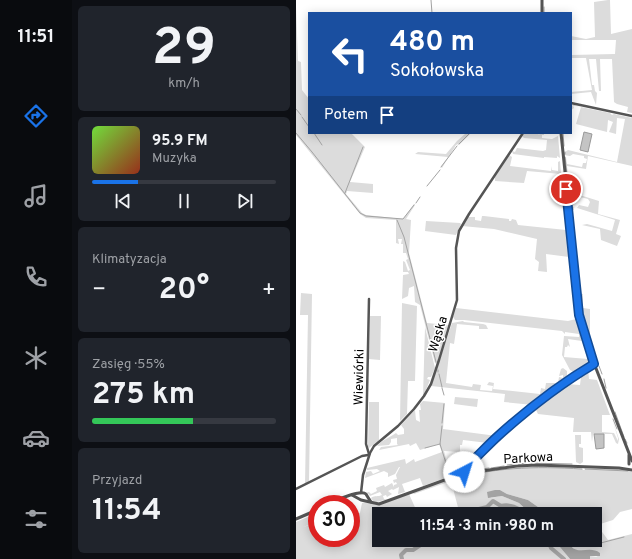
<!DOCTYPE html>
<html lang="pl">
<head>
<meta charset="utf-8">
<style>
	body { margin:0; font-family:Overpass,sans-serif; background:#20242c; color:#f1f3f6; height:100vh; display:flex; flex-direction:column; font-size:15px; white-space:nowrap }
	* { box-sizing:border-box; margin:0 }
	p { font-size:13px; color:#9ea1a6 }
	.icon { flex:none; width:22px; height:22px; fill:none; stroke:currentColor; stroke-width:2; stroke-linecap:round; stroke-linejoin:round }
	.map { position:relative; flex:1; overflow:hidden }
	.sheet { display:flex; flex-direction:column; gap:6px; padding:6px; background:#0d0f14; width:224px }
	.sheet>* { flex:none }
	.top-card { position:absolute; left:12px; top:12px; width:264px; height:122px; border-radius:0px; box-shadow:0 2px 10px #0003; background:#1a4fa0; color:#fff; overflow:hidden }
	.speed { position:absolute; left:12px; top:495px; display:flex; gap:8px; font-size:20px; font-weight:700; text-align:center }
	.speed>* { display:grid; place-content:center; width:52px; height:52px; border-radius:50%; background:#171b24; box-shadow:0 2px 10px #0003; line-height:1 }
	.speed .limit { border:6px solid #d22; background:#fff; color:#111 }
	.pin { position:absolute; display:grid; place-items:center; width:34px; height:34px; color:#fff; margin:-17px; border:2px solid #fff; border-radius:50%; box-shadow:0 1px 4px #0007 }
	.me { position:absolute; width:44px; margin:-22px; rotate:40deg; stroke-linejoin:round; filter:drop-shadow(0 0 3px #0008) }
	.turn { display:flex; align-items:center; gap:14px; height:84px; padding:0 16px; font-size:18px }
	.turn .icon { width:52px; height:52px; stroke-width:2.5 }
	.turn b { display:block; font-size:28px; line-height:34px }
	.then { display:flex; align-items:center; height:38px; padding:0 16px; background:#0003; gap:8px; font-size:15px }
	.big { font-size:30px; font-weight:700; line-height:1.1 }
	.sheet .card { flex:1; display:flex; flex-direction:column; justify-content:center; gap:6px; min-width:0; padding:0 14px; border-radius:6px; background:#20242c }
	.sheet .dial { align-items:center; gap:0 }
	.dial b { font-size:52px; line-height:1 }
	.song { display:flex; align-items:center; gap:12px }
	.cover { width:48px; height:48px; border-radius:6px; background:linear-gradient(135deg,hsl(100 70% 55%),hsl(10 70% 35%)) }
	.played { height:4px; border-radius:2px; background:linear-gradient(90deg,#1a73e8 25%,#363941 25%) }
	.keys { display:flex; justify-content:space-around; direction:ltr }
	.heat { display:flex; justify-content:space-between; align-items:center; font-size:22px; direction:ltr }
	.charge { height:6px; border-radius:3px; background:linear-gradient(90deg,#34c759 55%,#363941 0) }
	.trip { position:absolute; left:76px; top:507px; width:230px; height:40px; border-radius:0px; background:#171b24; box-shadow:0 2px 10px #0003; font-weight:700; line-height:40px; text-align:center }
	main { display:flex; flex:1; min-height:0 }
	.menu { display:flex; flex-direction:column; width:72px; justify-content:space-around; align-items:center; background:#090b0e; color:#9ea1a6 }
	.menu .icon { width:28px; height:28px }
	.menu .active { color:#1a73e8 }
	.menu b { font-size:18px; color:#f1f3f6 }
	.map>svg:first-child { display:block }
</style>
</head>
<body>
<main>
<nav class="menu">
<b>11:51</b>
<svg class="icon active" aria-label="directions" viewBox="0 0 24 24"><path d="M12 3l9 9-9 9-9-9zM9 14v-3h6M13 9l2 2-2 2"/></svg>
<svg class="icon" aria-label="music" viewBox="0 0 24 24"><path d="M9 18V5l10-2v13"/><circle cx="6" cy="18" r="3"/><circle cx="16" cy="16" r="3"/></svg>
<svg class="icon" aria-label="phone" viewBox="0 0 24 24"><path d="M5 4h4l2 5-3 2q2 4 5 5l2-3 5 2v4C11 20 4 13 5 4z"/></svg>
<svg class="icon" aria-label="climate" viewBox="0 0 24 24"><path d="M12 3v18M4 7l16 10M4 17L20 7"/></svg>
<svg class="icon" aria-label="car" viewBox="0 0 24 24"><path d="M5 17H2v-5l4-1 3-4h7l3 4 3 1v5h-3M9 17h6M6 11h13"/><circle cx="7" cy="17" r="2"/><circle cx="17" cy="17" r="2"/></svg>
<svg class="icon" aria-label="filters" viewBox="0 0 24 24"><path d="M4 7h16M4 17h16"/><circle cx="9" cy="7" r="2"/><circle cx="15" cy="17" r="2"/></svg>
</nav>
<section class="sheet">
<div class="card dial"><b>29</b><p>km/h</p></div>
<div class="card">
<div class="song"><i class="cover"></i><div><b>95.9 FM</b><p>Muzyka</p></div></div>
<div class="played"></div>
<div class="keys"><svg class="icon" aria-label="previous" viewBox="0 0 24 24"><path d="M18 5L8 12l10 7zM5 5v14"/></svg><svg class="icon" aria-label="pause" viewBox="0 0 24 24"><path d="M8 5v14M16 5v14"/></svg><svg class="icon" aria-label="next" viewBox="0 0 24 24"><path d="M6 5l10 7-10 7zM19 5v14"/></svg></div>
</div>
<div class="card"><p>Klimatyzacja</p>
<div class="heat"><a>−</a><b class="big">20°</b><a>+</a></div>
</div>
<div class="card"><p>Zasięg · 55%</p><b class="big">275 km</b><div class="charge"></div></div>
<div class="card"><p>Przyjazd</p><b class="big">11:54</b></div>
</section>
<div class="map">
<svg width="336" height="559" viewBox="0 0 336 559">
	<rect width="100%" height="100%" fill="#fff"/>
	<g fill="#dcdcdc">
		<path d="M312,0H314L315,34L336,29V113L331,112L332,107L321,104L318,102L316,59H304L305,91H303L300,59H293L296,85H298L299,91L301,93L300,105L295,92L275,94V92L296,90L290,58H275V55L319,54L320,40H275V36L290,39L299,37L298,2Z"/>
		<path d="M0,6L2,61L5,62L6,90L13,99V133H55L69,147L54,182L77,184V193L51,191L50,194L66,213L70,215L107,219L118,204L119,205L110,219L115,220L113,253L131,323L152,325L141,364L139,363L124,305L119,302L118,286L113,288L112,296L106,299L107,275L113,274L112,272H107V261L109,262L112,271L114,270L110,260L112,259L110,253H107V244H105L106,239H102L103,244L100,243V220L70,218L64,214L0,135Z"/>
		<path d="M275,105L314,113L316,115L318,114L336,118V166L292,156L290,169L271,166L274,192L303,201L302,214L324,220L320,234L325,236L321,246L305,240L304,229L286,225L291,224L316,231L319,220L278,207V210L274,209L275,206L281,208L283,205L292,207L294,202L292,199L284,197L282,199V196L277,195L275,198L278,205L273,203L268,157H270L271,164L286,167L287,163H290L291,159L288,158V156L277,154L274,156L268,155V153L272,150L321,162L329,119L321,118L320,134L313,132L317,122L312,120L311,132L280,124L285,107L277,105L278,108L275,110Z"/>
		<path d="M165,133H175L163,145L162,144L160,145L146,168L145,167L152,157L119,154L122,152L150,154L161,141L169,134Z"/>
		<path d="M229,133H242L243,135L244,133H248V135H246V138L256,139L262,136L264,158L261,156V158L248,157V158L217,154L216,151L219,152L221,148L247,151L250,150L251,140L228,138L226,136Z"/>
		<path d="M213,155L216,157L214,166L255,171L256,166V170L262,171V162L264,161L265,174L231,171L228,183L199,181V177Z"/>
		<path d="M269,215L273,257L250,254L251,272L242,271L243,262L239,259L241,239L198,229L166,226L172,217H179V220L185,221L186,216H188L213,219V221H215L216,219L220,220L222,225L270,230Z"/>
		<path d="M130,221L164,223L165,224L160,235L129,231Z"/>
		<path d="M5,293L16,294L13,481L9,484L12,315H4Z"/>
		<path d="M282,293L287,294V308L294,309V341L286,322Z"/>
		<path d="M106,303L121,306L119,381H112L111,414L104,421Z"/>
		<path d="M160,308L272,321L280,319L286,341L272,339L274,347L272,345L271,347H269L268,357L292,359V363L278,372L274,370L266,355L268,336L283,337V334L269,332V334L266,331L168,320H159L157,317Z"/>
		<path d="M74,316H85L84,360L73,359Z"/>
		<path d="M167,321L168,322L187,324L190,325L192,329H183V326L161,324L158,344L154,343L150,383L176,387L177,384L185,385L184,390L196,391L197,386L191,385L193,382L198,383L197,389L244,394L245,388L249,389L250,383H259V385L262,383L263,377L267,378V375L263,376L265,369L267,368L271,371V378L237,405L208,402L209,394L135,386L156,323Z"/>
		<path d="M129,327L139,368L135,377H132L131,379L134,380L127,397Z"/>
		<path d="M292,368L293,379L301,380L314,415H306V432L318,433L322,441V438L316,419L323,439L322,444L320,443L316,434H297L296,442L295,432H277L278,418L242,414L240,410L247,402L270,384L284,385L285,377L280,376Z"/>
		<path d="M159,397L182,399L181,407L158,404Z"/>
		<path d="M127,401L149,403L147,429L201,436L192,443L167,440L166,445H164V452L148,451L154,474L166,469L163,473L127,486L124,478L106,484L109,492L102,494L103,487L97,490L96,489L92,491L96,494L91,497L90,495L87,496L88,499H91C85,501 79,504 74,499L77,501L75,498C79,495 82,497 86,495L84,492L74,496L71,492H73L75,494L81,491L80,488L88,485L89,487L96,483L98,487V485L101,484L100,482L98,483L97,480L101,479L100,475L104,467H103L99,474L92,477V473L88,471L69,478L70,472L75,471L77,474L84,471L81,469L71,470V468L109,459L110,464L118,459L119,462L146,452L143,444L124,450L120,443L114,446L113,444L83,450L85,447L102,445L101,444V438L95,439V442L93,445L81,446C86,440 93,438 100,433L102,435L108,434V429L105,425L119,410L120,420L124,422L123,410H125L124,404Z"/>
		<path d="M73,402H83V440L73,448L72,447Z"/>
		<path d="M279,435H285V444H283V447L287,448V462L284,464L280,462Z"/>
		<path d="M248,466L286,469L287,470H289V469H321L336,472V509L324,512L317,520L301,525L312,540L336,534V559H294V556L302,557L289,550C281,553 275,547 271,540H299V514H252L232,500L211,494L204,490L194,498L206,496L223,503L235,514H159L163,511L155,481L118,494L117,493L164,476L224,467Z"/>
		<path d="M113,494L122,514H83V540H258L274,559H0V522L21,513V522L7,527L21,523V538H55V516L59,512L64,513L66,503L71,502L81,505Z"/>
	</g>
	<g fill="#a3a3a3">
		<path d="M199,490H204L211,494L232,500L252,514H235L223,503L206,496L192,498L191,492Z"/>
		<path d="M258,540H271C280,559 292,544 304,553V556H294V559H274Z"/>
	</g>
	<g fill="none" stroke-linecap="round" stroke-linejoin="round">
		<g stroke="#a3a3a3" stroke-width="1">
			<path d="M135,0L136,13"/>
			<path d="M248,7V13"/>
			<path d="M0,109L5,115"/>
			<path d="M6,117L13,127"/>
			<path d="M0,133L16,152L64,213L70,216L107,219L118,205"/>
			<path d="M18,133L26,145"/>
			<path d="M267,133L268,146"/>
			<path d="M163,144L174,133"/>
			<path d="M269,152V154"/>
			<path d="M269,157L274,202"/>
			<path d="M145,167L161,146"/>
			<path d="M131,186L144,170"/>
			<path d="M49,193L67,147"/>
			<path d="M120,203L124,197"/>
			<path d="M101,220L108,237L140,362"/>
			<path d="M285,311L288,326"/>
			<path d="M292,338L300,359"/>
			<path d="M303,366L306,374"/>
			<path d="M142,370V372"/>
			<path d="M143,374L146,387"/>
			<path d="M308,379L310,388"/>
			<path d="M146,388L148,395"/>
			<path d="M319,412L328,437"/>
			<path d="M317,419L321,429"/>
			<path d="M146,423L148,404"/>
			<path d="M146,426L144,444L154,476"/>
			<path d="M329,439L331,443"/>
			<path d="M129,448L144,444"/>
			<path d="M233,463L276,464"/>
			<path d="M223,464L230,463"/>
			<path d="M211,465L219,464"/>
			<path d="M195,468L208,466"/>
			<path d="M289,469L332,471"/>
			<path d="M170,471L193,468"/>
			<path d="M162,473L164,472"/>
			<path d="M153,474L162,473"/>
			<path d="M149,482C194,467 239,466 286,469"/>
			<path d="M293,546L328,537"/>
		</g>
		<g stroke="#a3a3a3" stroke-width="4">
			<path d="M162,514L191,507L197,501L205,506C213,504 223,507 228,514"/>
			<path d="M252,540L255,548L268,559"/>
			<path d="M106,559L105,555L110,550H117L132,540"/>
		</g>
	</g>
	<g fill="#c4c4c4" stroke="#999">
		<path d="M288,132L296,134L292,152L284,150Z"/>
		<path d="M298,434H308V448L300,449Z"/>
	</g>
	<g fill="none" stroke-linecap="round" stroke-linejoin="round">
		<g stroke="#555" stroke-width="2.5">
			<path d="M275,103L336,116"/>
			<path d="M73,454L70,444L73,299"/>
			<path d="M168,473L169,468L203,435L251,395L277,376L298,364"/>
			<path d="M0,489L66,456L72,455"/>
			<path d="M65,493L67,475L74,453L78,446L102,426L118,409L128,396L135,384L143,360L161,300L160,248L163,231L173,214L227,133"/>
		</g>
		<g stroke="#555" stroke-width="3">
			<path d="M246,0V13"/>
			<path d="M265,133L284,317L294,353L336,461"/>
			<path d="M333,455V464"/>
			<path d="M56,495L65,500L83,504L165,474L221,466L241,465L323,468L336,470"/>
			<path d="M33,504C38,501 65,489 70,494C71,496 73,499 75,502"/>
			<path d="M0,519L21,510"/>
		</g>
	</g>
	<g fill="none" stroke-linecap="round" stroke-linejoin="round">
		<g stroke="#114b97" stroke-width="10">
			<path id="route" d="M168,472L169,468C180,458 191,446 202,436C232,409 264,384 298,364L283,315L270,189"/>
		</g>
		<use href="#route" stroke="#1a73e8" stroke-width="7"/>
	</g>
	<g text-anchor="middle" stroke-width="3" stroke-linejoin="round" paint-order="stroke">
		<g font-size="13" fill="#000" stroke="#fff">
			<text transform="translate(141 334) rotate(-73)" y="5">Wąska</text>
			<text transform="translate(62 377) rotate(-89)" y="5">Wiewiórki</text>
			<text transform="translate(232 457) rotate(-3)" y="5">Parkowa</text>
		</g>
	</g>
</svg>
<div class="speed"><div class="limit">30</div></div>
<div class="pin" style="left:270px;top:189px;background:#d93025"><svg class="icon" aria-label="arrive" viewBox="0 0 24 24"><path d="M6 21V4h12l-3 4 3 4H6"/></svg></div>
<svg class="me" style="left:168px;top:472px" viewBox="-20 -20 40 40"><circle r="19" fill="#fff"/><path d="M0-13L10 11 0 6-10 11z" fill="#1a73e8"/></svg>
<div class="trip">11:54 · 3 min · 980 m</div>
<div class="top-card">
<div class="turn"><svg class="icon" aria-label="left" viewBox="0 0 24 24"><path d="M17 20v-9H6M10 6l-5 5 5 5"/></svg><div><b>480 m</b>Sokołowska</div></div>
<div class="then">Potem<svg class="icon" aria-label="arrive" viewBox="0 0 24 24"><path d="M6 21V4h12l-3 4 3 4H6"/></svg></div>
</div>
</div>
</main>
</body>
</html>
